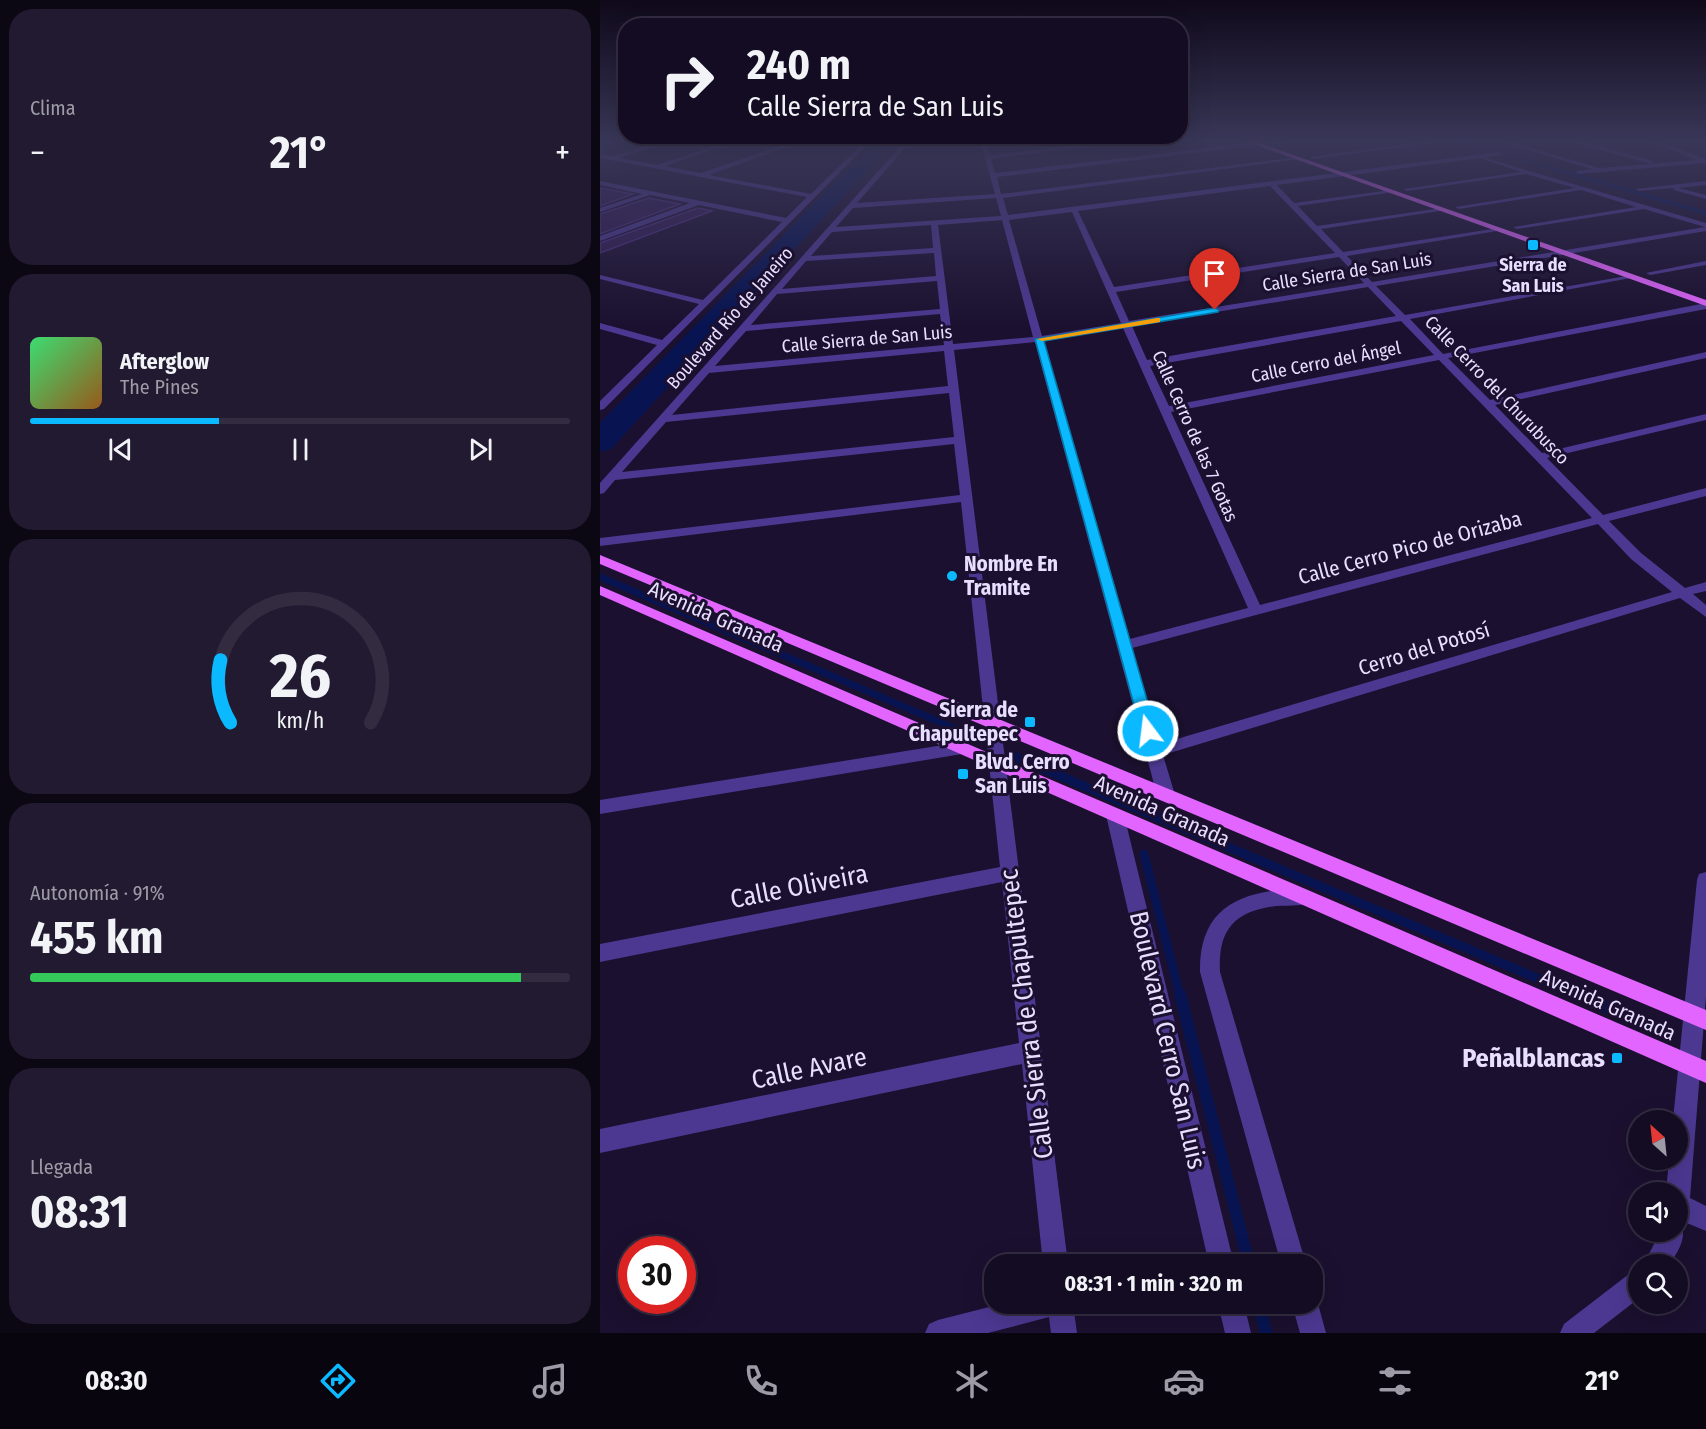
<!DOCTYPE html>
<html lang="es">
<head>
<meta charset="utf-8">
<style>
	body { margin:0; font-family:"Fira Sans Condensed",sans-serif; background:#211a30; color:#f1f3f6; height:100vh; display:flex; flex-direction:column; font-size:22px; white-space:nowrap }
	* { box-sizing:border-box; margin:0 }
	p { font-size:20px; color:#9d9ba6 }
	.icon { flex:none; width:33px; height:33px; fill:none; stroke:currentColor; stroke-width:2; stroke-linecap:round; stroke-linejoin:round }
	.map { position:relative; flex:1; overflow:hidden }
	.drawer { display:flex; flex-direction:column; gap:9px; padding:9px; background:#0b0713; width:600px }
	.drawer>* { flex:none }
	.guide { position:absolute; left:18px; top:18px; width:570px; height:126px; border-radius:24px; box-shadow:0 6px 24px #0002,0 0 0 2px #332c41; background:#140c23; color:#f1f3f6; overflow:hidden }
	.needle { width:39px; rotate:333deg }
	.tools { position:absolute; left:1028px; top:1110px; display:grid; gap:12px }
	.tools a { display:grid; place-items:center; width:60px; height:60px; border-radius:50%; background:#140c23; box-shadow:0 6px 24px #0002,0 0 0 2px #332c41; font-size:30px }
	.speed { position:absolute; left:18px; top:1236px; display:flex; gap:12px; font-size:30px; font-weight:700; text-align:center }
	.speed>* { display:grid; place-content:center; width:78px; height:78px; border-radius:50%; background:#140c23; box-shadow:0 6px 24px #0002,0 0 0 2px #332c41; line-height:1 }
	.speed .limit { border:9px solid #d22; background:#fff; color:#111 }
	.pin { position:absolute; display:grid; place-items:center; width:51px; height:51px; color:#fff; margin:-62px -26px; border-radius:50% 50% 50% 0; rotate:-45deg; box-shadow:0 0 6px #0007 }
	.pin .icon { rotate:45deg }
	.me { position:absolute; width:66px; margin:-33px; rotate:345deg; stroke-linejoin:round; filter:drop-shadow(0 0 4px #0008) }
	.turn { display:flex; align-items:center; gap:21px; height:126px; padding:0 30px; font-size:27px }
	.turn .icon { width:78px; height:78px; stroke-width:2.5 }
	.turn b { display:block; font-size:42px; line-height:51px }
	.big { font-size:45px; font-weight:700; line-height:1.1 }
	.drawer .card { flex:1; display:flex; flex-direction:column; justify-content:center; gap:9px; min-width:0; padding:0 21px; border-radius:24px; background:#211a30 }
	.drawer .dial { align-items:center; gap:0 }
	.dial svg { height:156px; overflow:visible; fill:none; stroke:#332c41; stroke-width:7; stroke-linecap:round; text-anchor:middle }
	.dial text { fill:#f1f3f6; stroke:none }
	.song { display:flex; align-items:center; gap:18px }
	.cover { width:72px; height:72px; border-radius:9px; background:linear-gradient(135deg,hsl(140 70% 55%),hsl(30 70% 35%)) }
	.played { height:6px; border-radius:3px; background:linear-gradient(90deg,#0ab9ff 35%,#332c41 35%) }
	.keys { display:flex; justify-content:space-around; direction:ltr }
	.heat { display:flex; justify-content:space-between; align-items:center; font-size:33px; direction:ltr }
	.charge { height:9px; border-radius:4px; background:linear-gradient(90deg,#34c759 91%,#332c41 0) }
	.trip { position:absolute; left:384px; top:1254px; width:339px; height:60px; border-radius:24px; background:#140c23; box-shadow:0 6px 24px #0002,0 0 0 2px #332c41; font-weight:700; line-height:60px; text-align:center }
	.menu { display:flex; height:96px; justify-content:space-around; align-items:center; background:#08050e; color:#9d9ba6 }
	.menu .icon { width:42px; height:42px }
	.menu .current { color:#0ab9ff }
	.menu b { font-size:27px; color:#f1f3f6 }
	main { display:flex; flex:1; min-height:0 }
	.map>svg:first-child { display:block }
</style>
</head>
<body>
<main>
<section class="drawer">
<div class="card"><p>Clima</p>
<div class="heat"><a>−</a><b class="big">21°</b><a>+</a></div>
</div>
<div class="card">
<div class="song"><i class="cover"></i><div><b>Afterglow</b><p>The Pines</p></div></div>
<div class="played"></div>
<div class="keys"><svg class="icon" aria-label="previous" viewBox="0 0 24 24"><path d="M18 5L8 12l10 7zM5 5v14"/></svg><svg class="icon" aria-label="pause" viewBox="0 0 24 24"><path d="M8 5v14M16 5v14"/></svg><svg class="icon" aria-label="next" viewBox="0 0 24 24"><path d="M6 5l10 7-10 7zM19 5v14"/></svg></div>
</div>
<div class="card dial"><svg viewBox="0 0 100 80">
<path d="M14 69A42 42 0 1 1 86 69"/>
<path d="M14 69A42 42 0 0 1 9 37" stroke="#0ab9ff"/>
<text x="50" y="56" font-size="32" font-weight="700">26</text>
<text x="50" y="72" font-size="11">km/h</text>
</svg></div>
<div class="card"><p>Autonomía · 91%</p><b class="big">455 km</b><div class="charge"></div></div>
<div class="card"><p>Llegada</p><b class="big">08:31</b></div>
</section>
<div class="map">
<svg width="1106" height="1333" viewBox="0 0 1106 1333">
	<rect width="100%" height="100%" fill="#1b102f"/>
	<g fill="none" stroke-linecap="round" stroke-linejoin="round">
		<path stroke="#071451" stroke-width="4" d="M856,140L1106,213"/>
		<path stroke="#071451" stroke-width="7" d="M0,577L363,732"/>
		<g stroke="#071451" stroke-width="9">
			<path d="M359,730L364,732"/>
			<path d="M411,755L979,996"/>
			<path d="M544,854L580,996"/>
		</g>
		<g stroke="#071451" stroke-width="12">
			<path d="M580,994L649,1264"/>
			<path d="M975,994L1058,1029"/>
			<path d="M659,1304L666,1333"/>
		</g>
		<path fill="#071451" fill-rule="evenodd" d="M276,140H295L11,449L0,452V423Z"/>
	</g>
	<g fill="#301b51" stroke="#4b2b7f" stroke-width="1.5">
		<path d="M0,188L33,194L0,206Z"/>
		<path d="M49,198L80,204L0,234V214Z"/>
		<path d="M98,208L112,211L0,253V243Z"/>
	</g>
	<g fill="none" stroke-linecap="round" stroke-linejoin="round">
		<g fill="#4c3891" fill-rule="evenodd">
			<path d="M0,140H10L0,144Z"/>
			<path d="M66,140H75L19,158L57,165L133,140H142L65,166L101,173L197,140H206L109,175L211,194L266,140H272L4,409L0,410V401L57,345L0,329V323L62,340L99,304L0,279V275L103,300L182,222L99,205L0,241V236L90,203L50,195L0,212V208L42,194L0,185V181L186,218L207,197L0,158V154L12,156Z"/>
			<path d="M306,140H312L257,203L395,194L380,140H386L390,155L523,140H542L391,159L395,173L657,142L659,145L397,177L401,194L698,157L701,159L403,198L408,215L899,152L901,155L885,158L1106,223V231L776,286L805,315L1032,275L1036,277L810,319L843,354L1106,303V309L848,358L890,400L1106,352V358L895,405L942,453L1106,414V420L947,458L1003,515L1106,488V496L1009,521L1041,553L1085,588L1106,582V591L1093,594L1106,605V617L1080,598L563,755L575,795L572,800L566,802L560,800L557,795L435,342L354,350L468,1264H443L422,1064L0,1153V1129L419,1043L402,882L0,962V944L400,867L361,502L0,546V538L360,495L354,444L15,480L4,493L0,494V483ZM880,158L921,172L804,189L807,191L926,174L975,188L855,207L859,209L981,190L1036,207L913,227L917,229L1044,209L1105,227L772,282L747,256L903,230L899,228L743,252L721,229L846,210L842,208L717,226L698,206L794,192L791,190L694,203L677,185ZM670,186L735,253L514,287L478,211ZM396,198L401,216L236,227L253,208ZM472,212L521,323L442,336L409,220ZM402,220L433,337L353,344L338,225ZM331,225L333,248L211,256L232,232ZM334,253L336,276L182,289L206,261ZM739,257L764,283L529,321L516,292ZM337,281L340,309L151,325L177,294ZM768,287L796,316L547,360L532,326ZM340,314L344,345L115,366L146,331ZM801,321L834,355L569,406L550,366ZM523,328L648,608L530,639L444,341ZM344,351L348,386L72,415L109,373ZM839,360L992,518L660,605L571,412ZM349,393L354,437L22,472L66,422ZM998,524L1031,559L1072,592L560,744L532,648Z"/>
			<path d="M682,140H699L672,145L669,143Z"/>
			<path d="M838,140H855L713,159L710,157Z"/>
			<path d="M895,140H904L999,168L1051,164L966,140H976L1053,161L1052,164L1096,160L1047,140H1055L1106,159V163L978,174L976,171L992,169Z"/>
			<path d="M1106,181V185L1078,188L1106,195V199L1074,190L1073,188L1039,191L1036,189Z"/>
			<path d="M1106,261V265L1050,275L1046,273Z"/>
			<path d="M362,742L368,744L370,748L368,752L362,754L0,814V800Z"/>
			<path d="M515,808L521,810L524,815L634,1264H609L506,815L509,810Z"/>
			<path d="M1106,872V996L1090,1198L1106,1206V1231L1077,1219V1192H1066L1069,1160H1077V1120H1073L1097,880L1099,874Z"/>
			<path d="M688,889L709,891L711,897L709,903C698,907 687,905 676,906C633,911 618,931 620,972L706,1264H681L600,972C599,913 633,893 688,889Z"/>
			<path d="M1077,1222L1081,1223C1087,1239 1078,1251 1070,1264H1044L1060,1232H1077Z"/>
			<path d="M1038,1270V1299L994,1333H960L964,1324L1029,1274Z"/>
			<path d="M712,1294L718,1304L726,1333H700L692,1304H712Z"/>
			<path d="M401,1304H473L477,1333H451L449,1317L388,1333H325L329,1324L338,1320Z"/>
			<path d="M618,1304H644L651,1333H625Z"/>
		</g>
		<g fill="#e265ff" fill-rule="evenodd">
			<path d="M642,140H651L1106,300V306Z"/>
			<path d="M0,555L1106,1010V1030L0,564Z"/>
			<path d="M0,586L1106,1061V1083L0,595Z"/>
		</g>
	</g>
	<linearGradient id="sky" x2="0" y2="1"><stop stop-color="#0f091a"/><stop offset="0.43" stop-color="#393758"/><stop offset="1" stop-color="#393758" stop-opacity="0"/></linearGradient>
	<rect width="1106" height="327" fill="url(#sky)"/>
	<path fill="#0ab9ff" stroke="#0678a6" stroke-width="1.5" d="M615,308L619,310L618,312L444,341L556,731L554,735H543L541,731L435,339Z"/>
	<path fill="#f59e0b" d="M557,318H560V322L442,341L437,339Z"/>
	<g fill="#0ab9ff" stroke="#1b102f" stroke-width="2">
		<rect x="927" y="239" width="12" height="12" rx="3"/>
		<circle cx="352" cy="576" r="6"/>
		<rect x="424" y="716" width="12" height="12" rx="3"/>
		<rect x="357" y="768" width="12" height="12" rx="3"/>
		<rect x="1011" y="1052" width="12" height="12" rx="3"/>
	</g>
	<g text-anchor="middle" stroke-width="6" stroke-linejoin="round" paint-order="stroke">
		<g font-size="18" font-weight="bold" fill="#e8deff" stroke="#1b102f">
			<text x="933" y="271">Sierra de<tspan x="933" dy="21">San Luis</tspan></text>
		</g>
		<g font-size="18" fill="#e8deff" stroke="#1b102f">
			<text transform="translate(747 272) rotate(-9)" y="6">Calle Sierra de San Luis</text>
			<text transform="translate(130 318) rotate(-49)" y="6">Boulevard Río de Janeiro</text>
			<text transform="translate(267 339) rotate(-5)" y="6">Calle Sierra de San Luis</text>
			<text transform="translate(726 362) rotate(-11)" y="6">Calle Cerro del Ángel</text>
			<text transform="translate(897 390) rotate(46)" y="6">Calle Cerro del Churubusco</text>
			<text transform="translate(595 436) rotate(66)" y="6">Calle Cerro de las 7 Gotas</text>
		</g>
		<g font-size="21" fill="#e8deff" stroke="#1b102f">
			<text transform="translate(810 548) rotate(-15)" y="7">Calle Cerro Pico de Orizaba</text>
			<text transform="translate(116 617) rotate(24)" y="7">Avenida Granada</text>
			<text transform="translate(824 649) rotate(-17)" y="7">Cerro del Potosí</text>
			<text transform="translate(562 811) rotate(24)" y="7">Avenida Granada</text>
			<text transform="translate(1008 1005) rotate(24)" y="7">Avenida Granada</text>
		</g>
		<g font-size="21" font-weight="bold" fill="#e8deff" stroke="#1b102f" text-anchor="start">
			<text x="364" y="571">Nombre En<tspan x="364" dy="24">Tramite</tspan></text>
			<text x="418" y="717" text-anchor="end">Sierra de<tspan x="418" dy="24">Chapultepec</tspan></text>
			<text x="375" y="769">Blvd. Cerro<tspan x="375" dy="24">San Luis</tspan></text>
		</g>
		<g font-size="26" fill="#e8deff" stroke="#1b102f">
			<text transform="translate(199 886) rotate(-11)" y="9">Calle Oliveira</text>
			<text transform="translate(426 1014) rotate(-97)" y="9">Calle Sierra de Chapultepec</text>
			<text transform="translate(568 1040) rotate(77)" y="9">Boulevard Cerro San Luis</text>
			<text transform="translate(209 1068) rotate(-12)" y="9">Calle Avare</text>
		</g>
		<g font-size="26" font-weight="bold" fill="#e8deff" stroke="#1b102f" text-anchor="end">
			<text x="1005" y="1067">Peñalblancas</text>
		</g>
	</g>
</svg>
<div class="tools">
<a><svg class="needle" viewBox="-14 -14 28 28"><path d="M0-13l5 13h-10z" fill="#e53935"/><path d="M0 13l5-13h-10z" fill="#9d9ba6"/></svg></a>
<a><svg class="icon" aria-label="sound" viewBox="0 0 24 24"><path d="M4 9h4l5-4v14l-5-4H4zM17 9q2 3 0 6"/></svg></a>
<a><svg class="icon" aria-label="search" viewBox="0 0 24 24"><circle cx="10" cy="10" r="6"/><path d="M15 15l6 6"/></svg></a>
</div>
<div class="speed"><div class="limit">30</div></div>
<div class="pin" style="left:615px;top:310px;background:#d93025"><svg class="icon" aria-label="arrive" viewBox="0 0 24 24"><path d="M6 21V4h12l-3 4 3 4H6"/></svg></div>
<svg class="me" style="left:548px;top:731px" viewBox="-20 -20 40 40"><circle r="17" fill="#0ab9ff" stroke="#fff" stroke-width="3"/><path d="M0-11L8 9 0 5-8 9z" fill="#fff"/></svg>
<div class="trip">08:31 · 1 min · 320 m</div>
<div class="guide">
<div class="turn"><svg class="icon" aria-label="right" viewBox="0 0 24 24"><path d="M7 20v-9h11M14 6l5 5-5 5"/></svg><div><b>240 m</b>Calle Sierra de San Luis</div></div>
</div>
</div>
</main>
<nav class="menu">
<b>08:30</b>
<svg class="icon current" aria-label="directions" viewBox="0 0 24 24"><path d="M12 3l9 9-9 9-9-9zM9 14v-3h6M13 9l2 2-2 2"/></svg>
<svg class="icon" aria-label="music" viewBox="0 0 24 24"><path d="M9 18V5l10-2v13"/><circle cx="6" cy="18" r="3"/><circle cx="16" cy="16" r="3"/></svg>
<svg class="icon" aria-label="phone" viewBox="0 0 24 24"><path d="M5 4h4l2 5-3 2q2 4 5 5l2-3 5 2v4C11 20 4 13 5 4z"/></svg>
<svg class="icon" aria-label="climate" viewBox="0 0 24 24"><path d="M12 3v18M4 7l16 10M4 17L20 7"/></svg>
<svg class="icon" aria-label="car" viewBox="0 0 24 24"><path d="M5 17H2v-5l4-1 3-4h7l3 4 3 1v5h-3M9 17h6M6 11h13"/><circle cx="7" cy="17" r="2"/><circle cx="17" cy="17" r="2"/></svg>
<svg class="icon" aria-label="filters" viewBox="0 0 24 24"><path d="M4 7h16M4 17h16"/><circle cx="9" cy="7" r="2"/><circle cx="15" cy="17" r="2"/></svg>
<b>21°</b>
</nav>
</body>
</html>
